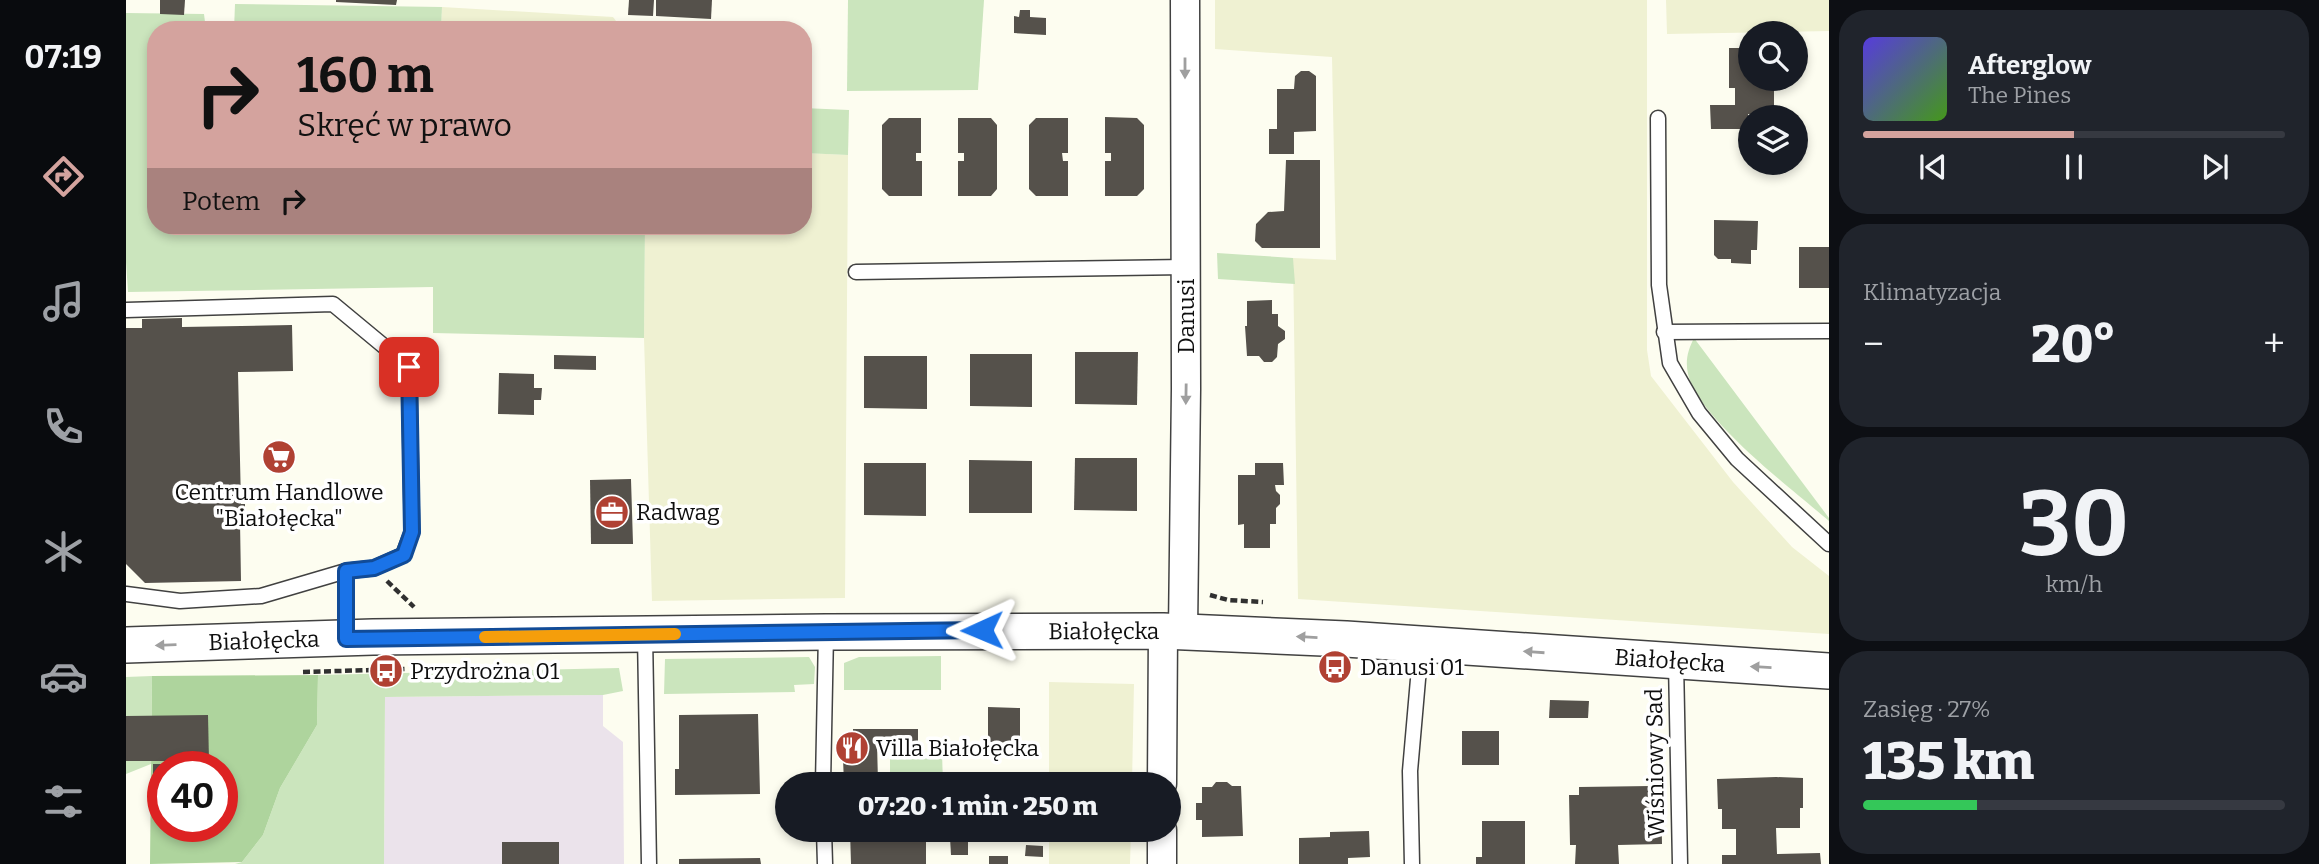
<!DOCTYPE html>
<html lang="pl">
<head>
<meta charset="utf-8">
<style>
	body { margin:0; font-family:Bitter,serif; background:#20242c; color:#f1f3f6; height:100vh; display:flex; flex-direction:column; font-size:26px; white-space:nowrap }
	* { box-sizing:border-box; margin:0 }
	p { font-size:23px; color:#9ea1a6 }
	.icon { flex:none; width:38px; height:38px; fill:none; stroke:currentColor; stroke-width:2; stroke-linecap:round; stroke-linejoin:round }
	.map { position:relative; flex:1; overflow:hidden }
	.sheet { display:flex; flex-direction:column; gap:10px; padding:10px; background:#0d0f14; width:490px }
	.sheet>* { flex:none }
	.hud { position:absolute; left:21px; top:21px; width:665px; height:214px; border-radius:28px; box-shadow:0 4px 10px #0003; background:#d4a39e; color:#111; overflow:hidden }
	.fabs { position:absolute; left:1612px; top:21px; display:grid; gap:14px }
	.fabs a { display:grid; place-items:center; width:70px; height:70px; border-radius:50%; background:#171b24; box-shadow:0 4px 10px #0003; font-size:35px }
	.speed { position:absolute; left:21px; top:751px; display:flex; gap:14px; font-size:35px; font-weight:700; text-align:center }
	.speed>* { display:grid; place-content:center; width:91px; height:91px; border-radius:50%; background:#171b24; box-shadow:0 4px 10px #0003; line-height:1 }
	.speed .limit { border:10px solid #d22; background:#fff; color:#111 }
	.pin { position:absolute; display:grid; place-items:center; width:60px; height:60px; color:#fff; margin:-30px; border-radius:14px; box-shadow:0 4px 10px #0006 }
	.me { position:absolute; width:77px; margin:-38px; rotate:269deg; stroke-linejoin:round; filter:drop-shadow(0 0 5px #0008) }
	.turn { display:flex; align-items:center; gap:24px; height:147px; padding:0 35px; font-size:32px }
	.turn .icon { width:91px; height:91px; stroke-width:2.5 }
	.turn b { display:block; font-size:49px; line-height:60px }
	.then { display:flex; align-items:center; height:66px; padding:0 35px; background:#0003; gap:14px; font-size:26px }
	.big { font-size:52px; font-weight:800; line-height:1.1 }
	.sheet .widget { flex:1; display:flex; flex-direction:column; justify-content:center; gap:10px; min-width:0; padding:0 24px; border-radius:28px; background:#20242c }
	.sheet .dial { align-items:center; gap:0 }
	.dial b { font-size:91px; line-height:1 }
	.song { display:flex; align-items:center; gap:21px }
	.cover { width:84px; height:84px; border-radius:10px; background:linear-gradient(135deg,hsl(250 70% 55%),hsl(100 70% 35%)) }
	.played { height:7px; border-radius:4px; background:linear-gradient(90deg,#d4a39e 50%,#363941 50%) }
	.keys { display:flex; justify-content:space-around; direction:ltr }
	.heat { display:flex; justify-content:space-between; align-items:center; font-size:38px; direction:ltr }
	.charge { height:10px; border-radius:5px; background:linear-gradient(90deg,#34c759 27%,#363941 0) }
	.trip { position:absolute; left:649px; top:772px; width:406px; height:70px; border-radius:35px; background:#171b24; box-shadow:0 4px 10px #0003; font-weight:800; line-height:70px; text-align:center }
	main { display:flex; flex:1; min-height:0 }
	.menu { display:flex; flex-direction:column; width:126px; justify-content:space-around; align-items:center; background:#090b0e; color:#9ea1a6 }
	.menu .icon { width:49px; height:49px }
	.menu .on { color:#d4a39e }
	.menu b { font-size:32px; color:#f1f3f6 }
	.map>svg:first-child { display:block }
</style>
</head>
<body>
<main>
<nav class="menu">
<b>07:19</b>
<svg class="icon on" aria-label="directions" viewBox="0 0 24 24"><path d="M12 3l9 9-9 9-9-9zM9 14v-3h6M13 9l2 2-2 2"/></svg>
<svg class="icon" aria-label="music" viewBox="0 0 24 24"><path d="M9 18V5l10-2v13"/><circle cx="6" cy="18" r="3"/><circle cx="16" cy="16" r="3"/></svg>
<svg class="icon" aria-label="phone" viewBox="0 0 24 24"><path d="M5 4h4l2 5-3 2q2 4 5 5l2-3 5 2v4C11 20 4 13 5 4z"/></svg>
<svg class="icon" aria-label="climate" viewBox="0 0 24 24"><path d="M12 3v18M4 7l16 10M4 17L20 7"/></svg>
<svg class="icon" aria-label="car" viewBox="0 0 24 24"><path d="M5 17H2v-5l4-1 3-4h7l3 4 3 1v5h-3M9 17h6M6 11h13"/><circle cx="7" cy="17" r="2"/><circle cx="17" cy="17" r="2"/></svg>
<svg class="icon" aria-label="filters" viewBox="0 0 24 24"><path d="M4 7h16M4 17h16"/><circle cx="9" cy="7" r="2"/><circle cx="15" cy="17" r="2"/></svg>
</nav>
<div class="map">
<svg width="1703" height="864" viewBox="0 0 1703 864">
	<rect width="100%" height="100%" fill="#fdfdf0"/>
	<path fill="#ebe3eb" d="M477,695V726L497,742L498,864H258L259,697Z"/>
	<g fill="#eff1d2">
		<path d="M1089,0H1521V350L1525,376L1607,482L1666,547L1703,576V634L1172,599L1167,258L1210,260L1206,57L1089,49Z"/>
		<path d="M1540,0H1703V31L1541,34Z"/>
		<path d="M316,7L487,17L497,30H315Z"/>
		<path d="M677,153L722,155L719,598L526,601L518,338L519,226H677Z"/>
		<path d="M923,682L1008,684L1006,784H923Z"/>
		<path d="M923,830H1005L1004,864H923Z"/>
	</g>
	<g fill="#cbe5bd">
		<path d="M722,0H858L852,90L721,91Z"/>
		<path d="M109,4L316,7L315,30H108Z"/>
		<path d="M0,13L78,14L80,30H30V226H519L518,338L307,333V287L2,292L0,262Z"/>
		<path d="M677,108L723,110L722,155L677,153Z"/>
		<path d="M1091,253L1167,258L1169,284L1092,279Z"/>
		<path d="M1568,338L1703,518V521C1668,491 1571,417 1562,374C1559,360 1562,350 1568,338Z"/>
		<path d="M815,656V690H718V663L733,657Z"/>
		<path d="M683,657L689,667L688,684L668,685L669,692L538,694L539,659Z"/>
		<path d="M493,668L497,691L477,695L259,697L258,864H109L116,862L137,835L154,788L191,725L192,675Z"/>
		<path d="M26,676L25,764L0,774V677Z"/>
		<path d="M816,753L817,783L764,784V754Z"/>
	</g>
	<path fill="#aed49d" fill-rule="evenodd" d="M192,675L191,725L154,788L137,835L116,862L24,864L26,676ZM37,766H96V826H37Z"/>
	<g fill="#55514b">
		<path d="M34,0H59L58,15L34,14Z"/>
		<path d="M210,0H271L270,5L210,2Z"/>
		<path d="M503,0H528L527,16L502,15Z"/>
		<path d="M530,0H586L585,19L530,16Z"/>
		<path d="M894,10H904V17L920,18V35L888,33V16L893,17Z"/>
		<path d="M1603,48H1624V79L1648,80V114H1622V129H1585L1584,105H1609V88H1603Z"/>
		<path d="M677,56H684L683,104H677Z"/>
		<path d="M1175,71H1183L1190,76V131L1168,132V154H1143V129H1151V89H1168L1169,76Z"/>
		<path d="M979,117L1011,118L1018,125V189L1011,196H979V161H985V153H979Z"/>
		<path d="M763,118H795V153H790V161H796V196H763L756,189V125Z"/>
		<path d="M832,118H865L871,125V189L865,196H832V161H838V153H832Z"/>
		<path d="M910,118H942V153H936L937,161H942V196H910L903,189V125Z"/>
		<path d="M1160,160H1194V248H1136L1129,241L1130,224L1142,212L1158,211Z"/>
		<path d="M1588,220L1632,221L1631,250H1625V264L1605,263V259H1592L1588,255Z"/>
		<rect x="1673" y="247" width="30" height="41"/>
		<path d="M1146,300V314H1152V326L1159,331V339L1152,344L1151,357L1146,362H1138L1133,356H1121L1119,326H1121V301Z"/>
		<path d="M56,318V327L166,325L167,371L112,372L115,504H119V522H114L115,581L19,583L0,564V328H16V319Z"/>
		<path d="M949,352H1012L1011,405L949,404Z"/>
		<path d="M844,354H906V407L844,406Z"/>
		<path d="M428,355L470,356V370L428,369Z"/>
		<path d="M738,356H801V409L738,408Z"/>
		<path d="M373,373L408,374V388H416L415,400H408V415L372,414Z"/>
		<path d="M949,458H1011V511L948,510Z"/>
		<path d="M843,460L906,461V513H843Z"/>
		<path d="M738,463H800V516L738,515Z"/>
		<path d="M1129,463H1157L1158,485H1149L1150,491L1154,495V504L1150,508V524H1144V548H1118V524L1112,525V475H1129Z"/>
		<path d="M505,479L507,544H465L464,480Z"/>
		<path d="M1424,700L1463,701L1462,718H1423Z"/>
		<path d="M862,707L894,708V743L862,742Z"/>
		<path d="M632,714L634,794L549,795V769H553V715Z"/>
		<path d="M82,715L83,761H0V716Z"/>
		<path d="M727,729H792V742L751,743L752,782L718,783L717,759H720L721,738L727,737Z"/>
		<rect x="1336" y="731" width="37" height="34"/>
		<rect x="27" y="764" width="10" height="46"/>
		<path d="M1650,777L1677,778V808H1674V828H1650L1651,854L1694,853L1695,864H1596V855H1610V829H1596V809H1592L1591,779Z"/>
		<path d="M1090,782H1101L1106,786H1115L1117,836L1076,837V820H1070V803H1076V787H1086Z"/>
		<path d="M1525,786V794H1535L1536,844L1492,845L1493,864H1449L1450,845H1444L1443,795H1453V787Z"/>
		<path d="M1356,821H1399V864H1350V857H1356Z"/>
		<path d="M724,830H800V864H725Z"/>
		<path d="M898,830H921L922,841H898Z"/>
		<path d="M1243,831L1244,857L1222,858V864H1173V838L1204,837V832Z"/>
		<path d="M824,837H842V855H825Z"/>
		<rect x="376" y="842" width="57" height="22"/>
		<path d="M900,845L917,846V857L899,856Z"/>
		<rect x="863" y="856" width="19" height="8"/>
		<path d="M634,858L635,864H553V859Z"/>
	</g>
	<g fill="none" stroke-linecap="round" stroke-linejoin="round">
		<g stroke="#414141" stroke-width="17">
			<g id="service">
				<path d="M1532,118L1533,285L1544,363L1573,413L1611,459L1703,544"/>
				<path d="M730,272L1059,267"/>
				<path d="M0,310L207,304L283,367L286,532L277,555L248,568L220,571V637"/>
				<path d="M1538,332L1703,331"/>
				<path d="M0,594L54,601L135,596L220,571"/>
				<path d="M519,635L523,864"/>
				<path d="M1550,662L1554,864"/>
				<path d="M697,784L700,633"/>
				<path d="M698,830L699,864"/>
				<path d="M1286,864L1284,771L1295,645"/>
			</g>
		</g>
		<g stroke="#414141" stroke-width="31">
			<g id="minor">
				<path d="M1057,631L1060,389L1059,0"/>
				<path d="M1036,784L1037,631"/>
				<path d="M1036,864V830"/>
			</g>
		</g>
		<g stroke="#414141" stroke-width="38">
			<g id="tertiary">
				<path id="s1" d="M0,645L247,637L700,632L1037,631L1220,639L1703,671"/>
			</g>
		</g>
		<g stroke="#303030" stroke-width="4.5" stroke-dasharray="7 3.5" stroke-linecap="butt">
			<path d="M261,581L288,607"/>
			<path d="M1084,595L1102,600L1137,602"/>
			<path d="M177,672L280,669"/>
		</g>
		<use href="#service" stroke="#fff" stroke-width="14"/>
		<use href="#minor" stroke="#fff" stroke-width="28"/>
		<use href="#tertiary" stroke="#fff" stroke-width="35"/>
	</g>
	<defs><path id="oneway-solid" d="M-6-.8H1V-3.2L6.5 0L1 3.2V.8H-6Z" transform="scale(1.75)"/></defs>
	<g fill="#9f9f9f">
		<use href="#oneway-solid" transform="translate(1059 68) rotate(90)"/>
		<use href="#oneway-solid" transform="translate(1060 394) rotate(91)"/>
		<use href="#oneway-solid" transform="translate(1181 637) rotate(-177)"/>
		<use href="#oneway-solid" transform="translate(40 645) rotate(178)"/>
		<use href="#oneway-solid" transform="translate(1408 652) rotate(-176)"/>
		<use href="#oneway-solid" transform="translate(1635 667) rotate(-177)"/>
	</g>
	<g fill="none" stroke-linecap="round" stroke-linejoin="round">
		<g stroke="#114b97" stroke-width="18">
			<path id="route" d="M283,367L286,532L278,555L248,568L220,571V639L856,630"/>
		</g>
		<use href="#route" stroke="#1a73e8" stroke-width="12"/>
		<path stroke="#f59e0b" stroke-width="12" d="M359,637L549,634"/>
	</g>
	<defs>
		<g id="supermarket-disc" transform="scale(1.75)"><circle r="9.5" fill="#b04133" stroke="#fff"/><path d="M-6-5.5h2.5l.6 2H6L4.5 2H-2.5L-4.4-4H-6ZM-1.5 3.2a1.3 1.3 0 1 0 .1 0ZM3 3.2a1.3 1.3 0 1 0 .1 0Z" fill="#fff"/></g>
		<g id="office-disc" transform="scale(1.75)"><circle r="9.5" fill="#b04133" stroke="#fff"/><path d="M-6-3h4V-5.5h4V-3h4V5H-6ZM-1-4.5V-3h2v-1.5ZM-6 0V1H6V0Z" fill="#fff"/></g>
		<g id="bus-disc" transform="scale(1.75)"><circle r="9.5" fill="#b04133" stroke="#fff"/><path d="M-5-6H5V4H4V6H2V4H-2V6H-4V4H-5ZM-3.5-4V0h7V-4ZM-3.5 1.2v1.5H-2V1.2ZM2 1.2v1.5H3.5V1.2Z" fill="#fff"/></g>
		<g id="restaurant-disc" transform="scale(1.75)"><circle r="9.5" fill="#b04133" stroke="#fff"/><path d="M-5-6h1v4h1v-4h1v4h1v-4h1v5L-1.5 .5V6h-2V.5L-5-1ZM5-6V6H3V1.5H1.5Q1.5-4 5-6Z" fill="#fff"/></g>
	</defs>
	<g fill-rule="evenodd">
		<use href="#supermarket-disc" x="153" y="457"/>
		<use href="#office-disc" x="486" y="512"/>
		<use href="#bus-disc" x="1209" y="667"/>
		<use href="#bus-disc" x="260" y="671"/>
		<use href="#restaurant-disc" x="726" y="748"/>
	</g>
	<g text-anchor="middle" stroke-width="7" stroke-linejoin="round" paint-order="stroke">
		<g font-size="23" fill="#0e0e0e" stroke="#fff">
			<text transform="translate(1060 316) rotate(-90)" y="8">Danusi</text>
			<text dy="8" stroke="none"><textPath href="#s1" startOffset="978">Białołęcka</textPath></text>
			<text dy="8" stroke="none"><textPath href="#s1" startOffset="138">Białołęcka</textPath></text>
			<text dy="8" stroke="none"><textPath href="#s1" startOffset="1545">Białołęcka</textPath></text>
			<text transform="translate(1529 763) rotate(-91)" y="8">Wiśniowy Sad</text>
		</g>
		<g font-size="23" fill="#0e0e0e" stroke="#fff" text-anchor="start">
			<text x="153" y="500" text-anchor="middle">Centrum Handlowe<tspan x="153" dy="26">"Białołęcka"</tspan></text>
			<text x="510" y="520">Radwag</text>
			<text x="1234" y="675">Danusi 01</text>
			<text x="284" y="679">Przydrożna 01</text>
			<text x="750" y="756">Villa Białołęcka</text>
		</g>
	</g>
</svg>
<div class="fabs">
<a><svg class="icon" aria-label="search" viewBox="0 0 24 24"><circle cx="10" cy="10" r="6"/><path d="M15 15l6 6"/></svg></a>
<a><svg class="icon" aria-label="layers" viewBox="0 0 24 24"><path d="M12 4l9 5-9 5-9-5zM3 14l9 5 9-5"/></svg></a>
</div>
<div class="speed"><div class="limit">40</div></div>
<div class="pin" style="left:283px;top:367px;background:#d93025"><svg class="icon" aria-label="arrive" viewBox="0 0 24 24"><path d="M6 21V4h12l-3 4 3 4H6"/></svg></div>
<svg class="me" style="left:856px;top:630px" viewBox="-20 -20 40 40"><path d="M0-17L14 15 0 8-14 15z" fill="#1a73e8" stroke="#fff" stroke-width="4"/></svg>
<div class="trip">07:20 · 1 min · 250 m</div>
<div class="hud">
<div class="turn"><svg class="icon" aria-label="right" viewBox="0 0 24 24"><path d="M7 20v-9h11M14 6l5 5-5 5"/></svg><div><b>160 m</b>Skręć w prawo</div></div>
<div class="then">Potem<svg class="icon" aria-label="right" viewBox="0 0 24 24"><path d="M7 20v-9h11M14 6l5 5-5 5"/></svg></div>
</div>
</div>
<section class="sheet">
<div class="widget">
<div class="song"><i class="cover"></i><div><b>Afterglow</b><p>The Pines</p></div></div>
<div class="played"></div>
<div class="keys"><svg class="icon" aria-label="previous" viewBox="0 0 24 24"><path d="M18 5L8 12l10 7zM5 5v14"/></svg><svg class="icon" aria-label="pause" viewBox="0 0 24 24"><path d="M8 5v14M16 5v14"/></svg><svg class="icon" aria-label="next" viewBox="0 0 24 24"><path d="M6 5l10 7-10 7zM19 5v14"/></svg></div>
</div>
<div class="widget"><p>Klimatyzacja</p>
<div class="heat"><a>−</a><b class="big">20°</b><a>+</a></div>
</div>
<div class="widget dial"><b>30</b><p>km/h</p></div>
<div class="widget"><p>Zasięg · 27%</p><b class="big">135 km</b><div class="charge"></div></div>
</section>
</main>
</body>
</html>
